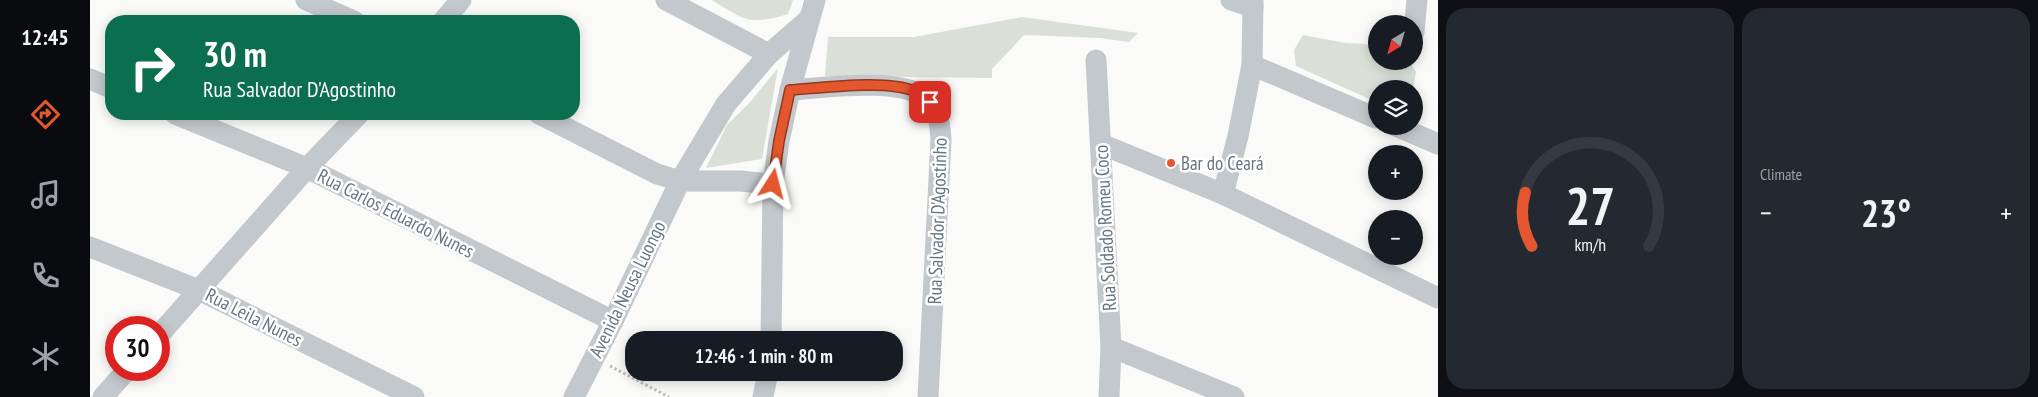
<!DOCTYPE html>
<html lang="en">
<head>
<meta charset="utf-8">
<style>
	body { margin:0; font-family:"PT Sans Narrow",sans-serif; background:#242831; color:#f1f3f6; height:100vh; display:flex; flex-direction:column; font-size:19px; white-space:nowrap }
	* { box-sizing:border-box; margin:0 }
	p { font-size:16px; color:#9ea1a6 }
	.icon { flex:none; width:28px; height:28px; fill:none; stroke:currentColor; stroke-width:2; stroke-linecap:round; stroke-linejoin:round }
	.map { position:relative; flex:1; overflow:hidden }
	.drawer { display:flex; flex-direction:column; gap:8px; padding:8px; background:#0d0f14; width:600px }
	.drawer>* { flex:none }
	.top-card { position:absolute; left:15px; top:15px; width:475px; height:105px; border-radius:20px; box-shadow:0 2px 12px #0003; background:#0b6e4f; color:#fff; overflow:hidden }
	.needle { width:32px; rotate:217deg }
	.buttons { position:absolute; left:1278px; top:15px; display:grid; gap:10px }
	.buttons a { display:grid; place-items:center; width:55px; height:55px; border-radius:50%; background:#171b24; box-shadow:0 2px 12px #0003; font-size:25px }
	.speed { position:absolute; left:15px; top:316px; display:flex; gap:10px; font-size:25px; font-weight:700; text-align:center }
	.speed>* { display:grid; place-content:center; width:65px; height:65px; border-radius:50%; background:#171b24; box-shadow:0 2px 12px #0003; line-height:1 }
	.speed .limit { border:8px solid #d22; background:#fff; color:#111 }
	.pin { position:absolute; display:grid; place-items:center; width:42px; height:42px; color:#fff; margin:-21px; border-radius:10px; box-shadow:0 2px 8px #0006 }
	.me { position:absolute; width:55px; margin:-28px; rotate:9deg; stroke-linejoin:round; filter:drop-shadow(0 0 4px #0008) }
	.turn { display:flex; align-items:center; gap:18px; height:105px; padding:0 15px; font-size:22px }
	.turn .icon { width:65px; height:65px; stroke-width:2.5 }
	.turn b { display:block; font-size:35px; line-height:42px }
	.big { font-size:38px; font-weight:700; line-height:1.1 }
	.drawer .tile { flex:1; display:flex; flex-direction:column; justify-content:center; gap:8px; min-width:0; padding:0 18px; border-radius:20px; background:#242831 }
	.drawer .dial { align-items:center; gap:0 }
	.dial svg { height:130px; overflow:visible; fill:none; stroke:#363941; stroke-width:7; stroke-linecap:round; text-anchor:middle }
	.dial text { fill:#f1f3f6; stroke:none }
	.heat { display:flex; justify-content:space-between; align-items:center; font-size:28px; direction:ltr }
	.drawer .tiles { flex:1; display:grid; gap:8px; grid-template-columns:repeat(2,1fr) }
	.trip { position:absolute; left:535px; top:331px; width:278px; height:50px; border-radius:20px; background:#171b24; box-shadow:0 2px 12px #0003; font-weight:700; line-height:50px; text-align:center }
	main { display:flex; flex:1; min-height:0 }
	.dock { display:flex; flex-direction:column; width:90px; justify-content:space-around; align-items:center; background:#090b0e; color:#9ea1a6 }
	.dock .icon { width:35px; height:35px }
	.dock .on { color:#e4572e }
	.dock b { font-size:22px; color:#f1f3f6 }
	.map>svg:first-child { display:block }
</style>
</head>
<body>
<main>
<nav class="dock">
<b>12:45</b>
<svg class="icon on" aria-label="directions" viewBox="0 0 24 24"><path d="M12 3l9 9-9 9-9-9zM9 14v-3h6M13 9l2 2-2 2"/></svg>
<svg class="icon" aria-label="music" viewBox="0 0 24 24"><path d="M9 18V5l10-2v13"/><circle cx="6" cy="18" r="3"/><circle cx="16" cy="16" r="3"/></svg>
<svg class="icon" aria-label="phone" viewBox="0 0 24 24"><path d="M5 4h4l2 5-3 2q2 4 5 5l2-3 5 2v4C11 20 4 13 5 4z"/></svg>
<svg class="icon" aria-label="climate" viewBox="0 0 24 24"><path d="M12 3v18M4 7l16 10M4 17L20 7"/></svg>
</nav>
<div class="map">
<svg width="1348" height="397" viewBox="0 0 1348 397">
	<rect width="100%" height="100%" fill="#fafaf8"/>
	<g fill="#dadfd7">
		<path d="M622,0H703L698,14C658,26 655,20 622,0Z"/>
		<path d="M932,17L1048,33L1039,42L1010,38L934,35L902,69V78L735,76L738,37H824Z"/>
		<path d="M1213,35L1256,43L1276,44L1286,48V61H1319L1326,72L1323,89H1286V102L1206,66L1204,50Z"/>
		<path d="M688,68L672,159L616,168L637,125L661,101Z"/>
	</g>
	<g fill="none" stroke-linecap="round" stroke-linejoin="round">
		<path stroke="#bbbfc2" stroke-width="3" stroke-dasharray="2.5 2.5" stroke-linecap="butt" d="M520,366L579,397"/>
		<g stroke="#c3c8cc" stroke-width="21">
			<path d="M216,0L264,21"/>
			<path d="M576,0L679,54"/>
			<path d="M1141,0L1163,7"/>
			<path d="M353,21L371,0"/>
			<path d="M1324,32L1327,0"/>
			<path d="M1006,60L1021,347L1019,397"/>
			<path d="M1162,65L1286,118"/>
			<path d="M0,79L21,88"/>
			<path d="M700,90C733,88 817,75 840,102C849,112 850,126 851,139L838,397"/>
			<path d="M85,114L217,168L523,321"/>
			<path d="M449,114L567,174L590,181H650L683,184"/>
			<path d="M1306,126L1348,144"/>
			<path d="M1011,144L1133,194L1348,298"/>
			<path d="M1133,194L1148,136L1162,65L1163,0"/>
			<path d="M0,247L109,290L324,397"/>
			<path d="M69,335L217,168L269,114"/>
			<path d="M681,340L683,184L689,141L700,90L725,0"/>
			<path d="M1021,347L1144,397"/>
			<path d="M13,397L37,370"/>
			<path d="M484,397L523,321L590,181L636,104L679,54L718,20"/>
			<path d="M673,397L678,372"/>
		</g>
	</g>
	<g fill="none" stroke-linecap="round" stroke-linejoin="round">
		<g stroke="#94391e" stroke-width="12">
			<path id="route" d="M683,184L689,141L700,90C731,88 797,79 824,91C830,93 835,98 840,102"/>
		</g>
		<use href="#route" stroke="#e4572e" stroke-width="9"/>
	</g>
	<circle fill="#e4572e" stroke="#fff" stroke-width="2" cx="1081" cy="163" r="5"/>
	<g text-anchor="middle" stroke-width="5" stroke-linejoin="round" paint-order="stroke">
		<g font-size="19" fill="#657683" stroke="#fff" text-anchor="start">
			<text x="1091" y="170">Bar do Ceará</text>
		</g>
		<g font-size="19" fill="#657683" stroke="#fff">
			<text transform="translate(306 213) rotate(27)" y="7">Rua Carlos Eduardo Nunes</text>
			<text transform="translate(847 221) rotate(-88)" y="7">Rua Salvador D'Agostinho</text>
			<text transform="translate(1015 228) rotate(-93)" y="7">Rua Soldado Romeu Coco</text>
			<text transform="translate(537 289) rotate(-64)" y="7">Avenida Neusa Luongo</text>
			<text transform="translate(164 317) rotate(27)" y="7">Rua Leila Nunes</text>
		</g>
	</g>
</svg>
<div class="buttons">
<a><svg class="needle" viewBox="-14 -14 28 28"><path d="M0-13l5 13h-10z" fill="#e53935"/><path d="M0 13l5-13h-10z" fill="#9ea1a6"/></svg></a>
<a><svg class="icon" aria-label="layers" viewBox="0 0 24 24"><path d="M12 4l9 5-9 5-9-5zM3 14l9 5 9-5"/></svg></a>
<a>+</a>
<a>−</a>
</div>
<div class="speed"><div class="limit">30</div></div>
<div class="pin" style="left:840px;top:102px;background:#d93025"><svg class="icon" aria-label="arrive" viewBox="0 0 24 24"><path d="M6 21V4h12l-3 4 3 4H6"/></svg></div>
<svg class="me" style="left:683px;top:184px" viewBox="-20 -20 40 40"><path d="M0-17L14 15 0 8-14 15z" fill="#e4572e" stroke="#fff" stroke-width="4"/></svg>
<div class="trip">12:46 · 1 min · 80 m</div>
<div class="top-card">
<div class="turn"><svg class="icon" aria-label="right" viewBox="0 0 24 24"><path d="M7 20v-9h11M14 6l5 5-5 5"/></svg><div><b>30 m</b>Rua Salvador D'Agostinho</div></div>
</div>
</div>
<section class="drawer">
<div class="tiles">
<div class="tile dial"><svg viewBox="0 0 100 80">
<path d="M14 69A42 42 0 1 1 86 69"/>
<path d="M14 69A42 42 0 0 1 10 36" stroke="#e4572e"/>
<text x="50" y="56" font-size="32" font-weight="700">27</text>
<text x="50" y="72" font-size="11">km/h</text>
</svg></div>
<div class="tile"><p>Climate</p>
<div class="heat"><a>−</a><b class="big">23°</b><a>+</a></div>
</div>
</div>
</section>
</main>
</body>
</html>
